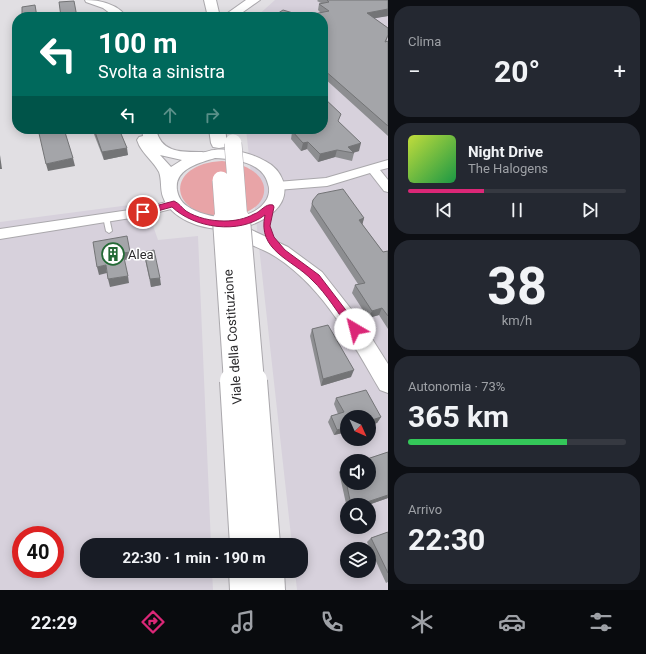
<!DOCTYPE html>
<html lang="it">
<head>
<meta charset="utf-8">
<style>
	body { margin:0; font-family:Roboto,sans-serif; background:#242831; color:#f1f3f6; height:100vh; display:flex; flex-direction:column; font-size:15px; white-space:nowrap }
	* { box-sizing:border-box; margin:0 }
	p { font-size:13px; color:#9ea1a6 }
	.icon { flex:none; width:22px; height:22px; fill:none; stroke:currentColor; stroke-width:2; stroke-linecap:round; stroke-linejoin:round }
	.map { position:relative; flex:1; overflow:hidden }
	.side { display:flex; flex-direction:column; gap:6px; padding:6px; background:#0d0f14; width:258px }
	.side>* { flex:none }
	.banner { position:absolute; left:12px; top:12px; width:316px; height:122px; border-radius:16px; box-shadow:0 2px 10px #0003; background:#00695c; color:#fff; overflow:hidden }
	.needle { width:26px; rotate:135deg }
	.tools { position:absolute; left:340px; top:410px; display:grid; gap:8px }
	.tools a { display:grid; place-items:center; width:36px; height:36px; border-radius:50%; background:#171b24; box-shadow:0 2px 10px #0003; font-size:20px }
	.speed { position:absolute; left:12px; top:526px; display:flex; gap:8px; font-size:20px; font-weight:700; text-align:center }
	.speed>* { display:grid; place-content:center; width:52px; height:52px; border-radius:50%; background:#171b24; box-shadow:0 2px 10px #0003; line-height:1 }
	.speed .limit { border:6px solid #d22; background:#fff; color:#111 }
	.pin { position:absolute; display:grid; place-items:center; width:34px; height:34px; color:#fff; margin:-17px; border:2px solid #fff; border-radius:50%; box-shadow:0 1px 4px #0007 }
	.me { position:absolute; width:44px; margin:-22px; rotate:323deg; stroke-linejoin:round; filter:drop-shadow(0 0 3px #0008) }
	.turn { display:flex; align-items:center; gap:14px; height:84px; padding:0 20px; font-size:18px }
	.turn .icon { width:52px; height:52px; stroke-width:2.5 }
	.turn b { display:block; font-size:28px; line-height:34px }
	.lanes { display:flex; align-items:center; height:38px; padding:0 20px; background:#0003; justify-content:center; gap:20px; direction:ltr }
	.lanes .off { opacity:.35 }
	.big { font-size:30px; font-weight:700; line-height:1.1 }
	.side .card { flex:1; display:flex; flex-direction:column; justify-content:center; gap:6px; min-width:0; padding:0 14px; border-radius:16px; background:#242831 }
	.side .dial { align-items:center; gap:0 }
	.dial b { font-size:52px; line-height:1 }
	.song { display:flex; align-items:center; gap:12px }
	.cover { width:48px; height:48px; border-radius:6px; background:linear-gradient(135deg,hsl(70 70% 55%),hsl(140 70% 35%)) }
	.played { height:4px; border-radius:2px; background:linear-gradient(90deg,#db2777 35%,#363941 35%) }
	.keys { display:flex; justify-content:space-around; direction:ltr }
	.heat { display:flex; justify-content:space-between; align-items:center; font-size:22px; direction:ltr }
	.charge { height:6px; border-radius:3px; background:linear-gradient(90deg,#34c759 73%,#363941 0) }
	.trip { position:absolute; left:80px; top:538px; width:228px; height:40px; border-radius:16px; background:#171b24; box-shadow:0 2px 10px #0003; font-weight:700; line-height:40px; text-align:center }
	.tabs { display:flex; height:64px; justify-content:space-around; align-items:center; background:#090b0e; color:#9ea1a6 }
	.tabs .icon { width:28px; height:28px }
	.tabs .active { color:#db2777 }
	.tabs b { font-size:18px; color:#f1f3f6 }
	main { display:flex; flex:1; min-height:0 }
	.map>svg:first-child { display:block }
</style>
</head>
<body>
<main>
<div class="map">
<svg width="388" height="590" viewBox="0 0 388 590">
	<rect width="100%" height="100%" fill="#e1dfe3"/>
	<g fill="#d7d1dc" fill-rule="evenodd">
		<path d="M275,0H388V590H297L295,571H301V545H292L246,129H323V17H256ZM347,417H369V439H347ZM347,461H369V483H347ZM347,505H369V527H347ZM347,549H369V571H347Z"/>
		<path d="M145,203L158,240L198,236L211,545H87V571H212L213,590H0V222ZM21,535H55V569H21Z"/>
	</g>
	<path fill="#e8a4a7" d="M222,161C282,167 275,218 220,216C168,214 165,164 222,161Z"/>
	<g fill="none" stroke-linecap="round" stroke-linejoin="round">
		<g stroke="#aaa8ac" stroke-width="2">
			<path id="service" d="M106,215L109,217L112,231L109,233L106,231L103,217Z"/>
		</g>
		<g stroke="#aaa8ac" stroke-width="2">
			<g id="minor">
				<path d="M388,160V168L380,170L388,180V192L384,191L370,173L327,186L277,190L273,189L271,186L273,183L277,182L326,178Z"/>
				<path d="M174,200L179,201L180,204L179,207L143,216L0,239V229L143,208Z"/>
			</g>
		</g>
		<g stroke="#aaa8ac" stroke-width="2">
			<g id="tertiary">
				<path d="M85,0C101,0 117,4 127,17H115L103,8L86,2Z"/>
				<path d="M142,129H156C161,153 181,152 202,152C206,153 210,150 214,150C230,148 251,153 265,161C273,165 280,172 283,181C291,206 265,221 245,227L288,247L322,272L362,323L388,364V393L380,390C352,342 324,288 276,257C261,247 234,240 222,229C201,229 171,219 163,197C160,189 162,180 159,172C154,162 144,155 139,145L137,140L139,137L143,136ZM160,155L182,160L171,167ZM215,158C234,159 263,162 268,184C270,189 269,195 267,199C252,225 207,220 187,206C181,202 178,196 177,190C174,169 199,163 215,158Z"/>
			</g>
		</g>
		<g stroke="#aaa8ac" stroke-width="2">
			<g id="trunk">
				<path d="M204,0H216L220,17H208Z"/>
				<path d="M246,0H260L236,17H222Z"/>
				<path d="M209,129H225L227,143L225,147L219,148L213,147L211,143Z"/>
				<path d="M229,571H284L285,590H230Z"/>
			</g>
		</g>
		<use href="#service" fill="#fff" fill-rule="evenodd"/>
		<use href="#minor" fill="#fff" fill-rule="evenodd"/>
		<use href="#tertiary" fill="#fff" fill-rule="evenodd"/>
		<use href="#trunk" fill="#fff" fill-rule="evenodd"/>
		<g stroke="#aaa8ac" stroke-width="18" stroke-linecap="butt">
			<g id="trunk-bridge-far2">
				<path d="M233,143L239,221"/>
				<path d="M221,180L224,221"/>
			</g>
		</g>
		<g stroke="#aaa8ac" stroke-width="24" stroke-linecap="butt">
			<g id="trunk-bridge-far1">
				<path d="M224,220L235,382"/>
				<path d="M239,220L253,382"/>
			</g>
		</g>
		<g stroke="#aaa8ac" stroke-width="30" stroke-linecap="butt">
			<g id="trunk-bridge">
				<path d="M234,381L244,545"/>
				<path d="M253,381L266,545"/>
			</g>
		</g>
		<use href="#trunk-bridge-far2" stroke="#fff" stroke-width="17"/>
		<use href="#trunk-bridge-far1" stroke="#fff" stroke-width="22"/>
		<use href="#trunk-bridge" stroke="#fff" stroke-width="28"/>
	</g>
	<g fill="#8d8e91">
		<path d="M318,0H388V16L374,18L388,28V37L386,42L388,41V136L323,77V17L303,16L321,13L318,10L319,4L321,3L317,1Z"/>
		<path d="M339,122L359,151L353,153H354L352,161L335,157L318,162L307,149L301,151L291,139L292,132L289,129H323Z"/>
		<path d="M92,129H119L128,155L104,160Z"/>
		<path d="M313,200L364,218L362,224L383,252L388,251V329L379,315L368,318L352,293L355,285L358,284L310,211Z"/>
		<path d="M144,252L161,285L151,287L145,259Z"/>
		<path d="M312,329L351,377L321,386L310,336Z"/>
		<path d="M336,398L381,417L377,423L347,417V432L334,435L328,422L331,416L338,414L334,404Z"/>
		<path d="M388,452V498L368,505H347V508L339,472L343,467Z"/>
		<path d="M388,532V582L386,583L367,542L371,538Z"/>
	</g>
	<g fill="#737476">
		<path d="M388,9V16L365,20L367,13Z"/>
		<path d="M308,142L307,149L301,151L303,143Z"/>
		<path d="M361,143L359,151L352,153L348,147Z"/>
		<path d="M127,148L128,155L104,160L102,152Z"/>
		<path d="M337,150L335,157L318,162L320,154Z"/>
		<path d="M0,155L2,169H0Z"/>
		<path d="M73,158L75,166L48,171L46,164Z"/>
		<path d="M364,218L362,226L359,220Z"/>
		<path d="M130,252L131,259L124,260L123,253Z"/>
		<path d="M106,265L107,273L99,275L97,267Z"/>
		<path d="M128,276L129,283L110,287L108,279Z"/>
		<path d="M160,278L161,285L151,287L150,279Z"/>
		<path d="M382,308L379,315L368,318L372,311Z"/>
		<path d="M354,370L351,377L321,386L323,379Z"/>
		<path d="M381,417L377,423L369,426V421Z"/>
		<path d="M347,427V432L334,435L337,430Z"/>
		<path d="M388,495V498L368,505H358Z"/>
	</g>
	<g fill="#a4a5a9" stroke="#737476">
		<path d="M327,0H388V9L367,13L388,28V35L385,42L388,41V126L323,69V17H272L283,10L303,16L329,11L319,4L329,2Z"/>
		<path d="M74,1L77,17H61L59,2Z"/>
		<path d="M35,5L37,17H22V7Z"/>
		<path d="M323,97L341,114L338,121L361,143L348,147L354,153L337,150L320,154L308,142L303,143L292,131L298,130L297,129H323Z"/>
		<path d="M38,129H64L73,158L46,164Z"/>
		<path d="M94,129H119L127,148L102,152Z"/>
		<path d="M343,189L364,218L359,220L383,252L388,251V316L382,308L372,311L355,285L365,283L312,204L313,200L318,194Z"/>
		<path d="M127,236L130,252L123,253L128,276L108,279L106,265L97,267L93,242Z"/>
		<path d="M154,250L160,278L150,279L144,252Z"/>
		<path d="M328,325L354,370L323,379L312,329Z"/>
		<path d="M366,390L381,417L369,421V417H347V427L337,430L331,416L344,412L336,398Z"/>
		<path d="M388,452V495L358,505H351L343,467L347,466V483H369V461H361Z"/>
		<path d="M388,532V573L371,538Z"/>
	</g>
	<path fill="#db2777" stroke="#8e194d" d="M174,201C179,203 182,208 186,211C197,218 211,221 224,221C235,221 245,219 254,214C261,212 265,203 273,205L274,207L270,226L274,237L285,250L319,275L358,326L360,329L358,332H352C339,315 327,294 312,280C292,259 257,251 265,215C239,235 194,228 172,207L143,215L139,212L140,210Z"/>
	<defs>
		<g id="building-ring" transform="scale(1.15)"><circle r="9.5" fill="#fff" stroke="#236935" stroke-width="1.5"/><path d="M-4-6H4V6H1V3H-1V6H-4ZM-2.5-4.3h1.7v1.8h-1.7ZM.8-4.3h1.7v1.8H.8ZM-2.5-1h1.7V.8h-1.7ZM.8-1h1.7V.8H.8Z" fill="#236935"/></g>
	</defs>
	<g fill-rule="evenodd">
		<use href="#building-ring" x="113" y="254"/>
	</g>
	<g text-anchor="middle" stroke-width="3" stroke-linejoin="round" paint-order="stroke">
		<g font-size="13" fill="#2c2b2d" stroke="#fff" text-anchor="start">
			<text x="128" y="259">Alea</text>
		</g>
		<g font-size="13" fill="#2c2b2d" stroke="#fff">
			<text transform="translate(232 337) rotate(-94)" y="5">Viale della Costituzione</text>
		</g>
	</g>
</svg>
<div class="tools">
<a><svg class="needle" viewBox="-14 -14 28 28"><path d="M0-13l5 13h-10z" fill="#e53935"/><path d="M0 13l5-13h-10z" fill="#9ea1a6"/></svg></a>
<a><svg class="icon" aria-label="sound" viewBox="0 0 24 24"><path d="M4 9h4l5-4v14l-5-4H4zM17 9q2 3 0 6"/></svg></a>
<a><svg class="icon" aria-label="search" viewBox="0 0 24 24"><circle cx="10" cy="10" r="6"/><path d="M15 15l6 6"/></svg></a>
<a><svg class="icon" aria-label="layers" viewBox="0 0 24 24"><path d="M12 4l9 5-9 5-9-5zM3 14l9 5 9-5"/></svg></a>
</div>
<div class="speed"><div class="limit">40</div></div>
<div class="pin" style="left:143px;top:212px;background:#d93025"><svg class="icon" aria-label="arrive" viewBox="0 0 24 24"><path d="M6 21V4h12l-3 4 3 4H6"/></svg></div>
<svg class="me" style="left:355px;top:329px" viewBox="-20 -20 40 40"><circle r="19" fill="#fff"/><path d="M0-13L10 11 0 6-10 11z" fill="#db2777"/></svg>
<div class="trip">22:30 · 1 min · 190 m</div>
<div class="banner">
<div class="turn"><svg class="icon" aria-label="left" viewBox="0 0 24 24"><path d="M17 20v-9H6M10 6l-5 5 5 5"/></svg><div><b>100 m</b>Svolta a sinistra</div></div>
<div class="lanes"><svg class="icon" aria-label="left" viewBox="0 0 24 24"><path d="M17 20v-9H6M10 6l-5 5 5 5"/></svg><svg class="icon off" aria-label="ahead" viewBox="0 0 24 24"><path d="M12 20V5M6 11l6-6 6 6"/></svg><svg class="icon off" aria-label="right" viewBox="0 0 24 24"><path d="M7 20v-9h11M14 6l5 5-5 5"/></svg></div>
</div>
</div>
<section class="side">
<div class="card"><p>Clima</p>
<div class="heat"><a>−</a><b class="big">20°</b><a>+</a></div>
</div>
<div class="card">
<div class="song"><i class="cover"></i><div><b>Night Drive</b><p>The Halogens</p></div></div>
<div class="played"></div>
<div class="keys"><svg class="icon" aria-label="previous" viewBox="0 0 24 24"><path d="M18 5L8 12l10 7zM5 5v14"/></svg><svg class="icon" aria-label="pause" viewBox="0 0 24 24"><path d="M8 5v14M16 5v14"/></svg><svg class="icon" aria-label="next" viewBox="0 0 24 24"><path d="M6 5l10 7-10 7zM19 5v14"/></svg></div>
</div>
<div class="card dial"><b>38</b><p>km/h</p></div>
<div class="card"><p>Autonomia · 73%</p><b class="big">365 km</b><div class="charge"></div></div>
<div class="card"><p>Arrivo</p><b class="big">22:30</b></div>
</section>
</main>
<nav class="tabs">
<b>22:29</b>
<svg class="icon active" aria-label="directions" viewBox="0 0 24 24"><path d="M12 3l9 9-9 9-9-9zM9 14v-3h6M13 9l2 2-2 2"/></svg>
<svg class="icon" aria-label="music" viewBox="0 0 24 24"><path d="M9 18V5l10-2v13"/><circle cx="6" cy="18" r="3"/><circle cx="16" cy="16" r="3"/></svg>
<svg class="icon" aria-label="phone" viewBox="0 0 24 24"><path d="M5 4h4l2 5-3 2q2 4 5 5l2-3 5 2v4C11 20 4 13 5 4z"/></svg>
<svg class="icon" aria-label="climate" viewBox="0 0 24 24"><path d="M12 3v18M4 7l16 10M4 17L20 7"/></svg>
<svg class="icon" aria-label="car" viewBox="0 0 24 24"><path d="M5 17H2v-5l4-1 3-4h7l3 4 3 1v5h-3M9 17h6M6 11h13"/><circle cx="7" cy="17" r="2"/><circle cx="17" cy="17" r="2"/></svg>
<svg class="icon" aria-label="filters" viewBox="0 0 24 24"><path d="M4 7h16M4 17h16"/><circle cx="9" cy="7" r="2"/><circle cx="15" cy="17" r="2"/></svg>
</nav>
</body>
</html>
